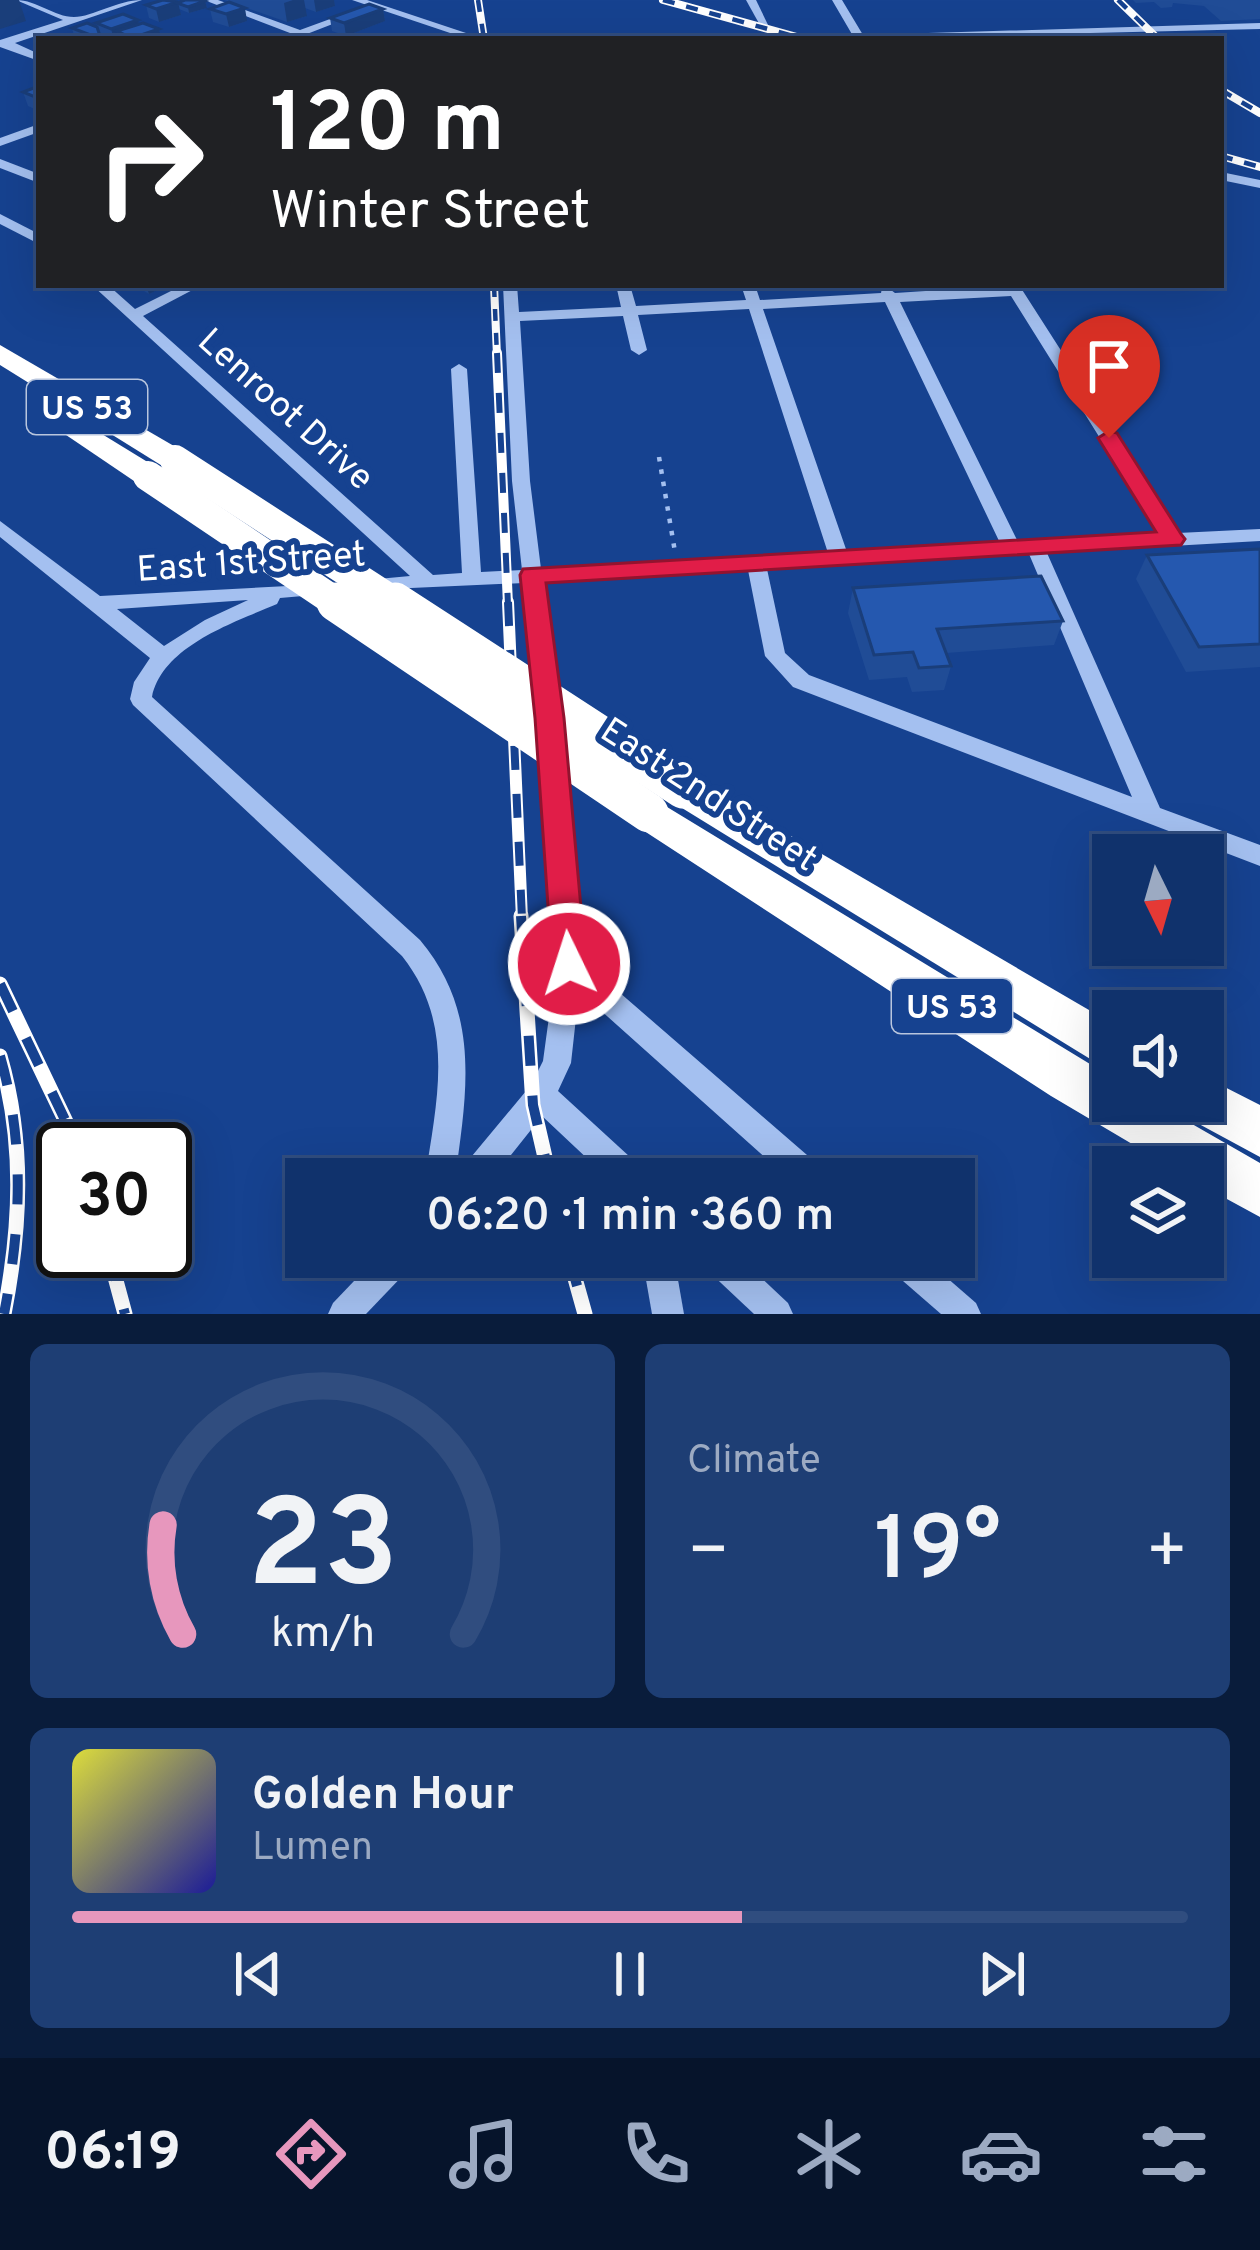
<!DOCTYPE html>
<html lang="en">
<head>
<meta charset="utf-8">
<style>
	body { margin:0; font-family:Overpass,sans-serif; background:#1e3e74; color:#f1f3f6; height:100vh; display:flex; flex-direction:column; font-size:45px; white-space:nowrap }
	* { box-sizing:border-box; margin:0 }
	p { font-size:39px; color:#9caac2 }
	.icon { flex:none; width:66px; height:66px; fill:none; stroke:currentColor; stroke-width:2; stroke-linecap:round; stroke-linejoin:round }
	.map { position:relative; height:1314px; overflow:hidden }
	.panel { display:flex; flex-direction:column; gap:30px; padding:30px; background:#091c3b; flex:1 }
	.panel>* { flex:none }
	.banner { position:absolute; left:36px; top:36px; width:1188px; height:252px; border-radius:0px; box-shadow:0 12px 48px #0002,0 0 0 3px #304d7f; background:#202124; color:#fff; overflow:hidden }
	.needle { width:78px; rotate:175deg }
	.fabs { position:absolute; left:1092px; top:834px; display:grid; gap:24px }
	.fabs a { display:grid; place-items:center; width:132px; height:132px; border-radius:0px; background:#10326c; box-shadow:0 12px 48px #0002,0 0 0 3px #304d7f; font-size:60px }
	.speed { position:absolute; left:36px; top:1122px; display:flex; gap:24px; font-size:60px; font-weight:700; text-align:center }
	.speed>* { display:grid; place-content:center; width:156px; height:156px; border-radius:50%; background:#10326c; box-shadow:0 12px 48px #0002,0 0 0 3px #304d7f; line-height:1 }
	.speed .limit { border:6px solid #111; border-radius:18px; background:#fff; color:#111 }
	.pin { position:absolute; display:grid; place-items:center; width:102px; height:102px; color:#fff; margin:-123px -51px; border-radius:50% 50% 50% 0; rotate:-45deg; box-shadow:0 0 12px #0007 }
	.pin .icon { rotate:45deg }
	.me { position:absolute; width:132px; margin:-66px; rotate:356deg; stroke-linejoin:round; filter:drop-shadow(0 0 9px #0008) }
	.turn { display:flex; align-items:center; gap:42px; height:252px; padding:0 36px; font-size:54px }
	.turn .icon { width:156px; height:156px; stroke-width:2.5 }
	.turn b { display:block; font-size:84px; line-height:102px }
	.big { font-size:90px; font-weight:600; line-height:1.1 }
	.panel .tile { flex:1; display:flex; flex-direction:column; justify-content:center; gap:18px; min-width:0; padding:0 42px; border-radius:18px; background:#1e3e74 }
	.panel .dial { align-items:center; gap:0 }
	.dial svg { height:312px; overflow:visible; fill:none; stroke:#304d7f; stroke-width:7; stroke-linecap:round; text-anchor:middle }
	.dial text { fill:#f1f3f6; stroke:none }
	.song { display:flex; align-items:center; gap:36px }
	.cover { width:144px; height:144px; border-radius:18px; background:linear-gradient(135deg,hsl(60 70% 55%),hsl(240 70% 35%)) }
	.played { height:12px; border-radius:6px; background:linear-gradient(90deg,#e797bd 60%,#304d7f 60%) }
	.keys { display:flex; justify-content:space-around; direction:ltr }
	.heat { display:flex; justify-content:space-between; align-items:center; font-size:66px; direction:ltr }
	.panel .tiles { flex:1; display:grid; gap:30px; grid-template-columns:1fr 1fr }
	.tile:last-child { grid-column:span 2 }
	.trip { position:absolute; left:285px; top:1158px; width:690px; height:120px; border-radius:0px; background:#10326c; box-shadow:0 12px 48px #0002,0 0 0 3px #304d7f; font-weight:600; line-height:120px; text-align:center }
	.menu { display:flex; height:192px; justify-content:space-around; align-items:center; background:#06142b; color:#9caac2 }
	.menu .icon { width:84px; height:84px }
	.menu .current { color:#e797bd }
	.menu b { font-size:54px; color:#f1f3f6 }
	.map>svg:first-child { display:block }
</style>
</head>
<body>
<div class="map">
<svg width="1260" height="1314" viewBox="0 0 1260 1314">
	<rect width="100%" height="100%" fill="#164290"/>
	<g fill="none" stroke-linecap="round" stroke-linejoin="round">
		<path stroke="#a4c0f0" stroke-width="4.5" stroke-dasharray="4.5 8" stroke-linecap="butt" d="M659,457L675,552"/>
		<g fill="#a4c0f0" fill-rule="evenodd">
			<path d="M16,0C37,0 54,17 74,17C93,17 117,0 142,0L15,43L39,54V61L0,47V40L63,20Z"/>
			<path d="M204,0H218L300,30L352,11L361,13L294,39H279L290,33Z"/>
			<path d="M352,0H367L484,39H468Z"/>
			<path d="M746,0H756L769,27H761Z"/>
			<path d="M832,0H842L863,35L1260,23V29L839,39L853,36Z"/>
			<path d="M39,124V132L0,146V138Z"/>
			<path d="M0,159L39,174V183L0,168Z"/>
			<path d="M1221,172L1260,180V188L1221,180Z"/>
			<path d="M0,214L39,234V244L0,224Z"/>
			<path d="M92,285H108L135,309L183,285H202L143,316L433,575L462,573L451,369L459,364L467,369L481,572L522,570L512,481L503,285H517L519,312L621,307L616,285H630L636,306L746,300L741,285H755L760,300L881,293L882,288L887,287L895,293L1019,285L1178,533L1260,529V541L1047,553L1160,808L1260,845V866L793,687L765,656L748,570L543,582L559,704L556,710H540L524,583L367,590L364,585L367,580L410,576ZM1011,296L1160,534L1018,542L900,302ZM885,302L1000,543L847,552L763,309ZM749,309L828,553L541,569L530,481L520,321L623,316L631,350L639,355L647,350L638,315ZM1029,554L1132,797L809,675L785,653L767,569Z"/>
			<path d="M0,521L100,596L326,584L329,589L326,594L280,598L277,604C235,622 162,646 152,697L420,940C481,1013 467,1091 455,1179H425C437,1100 456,1024 402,956L133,705L130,699L134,682L150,658L0,537ZM248,600L205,620L164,646L117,609Z"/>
			<path d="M552,738L560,741L563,747L582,960L822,1168L826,1179H789L579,991L571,1063L558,1091L642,1168L646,1179H609L542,1116L492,1179H458L462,1168L531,1085L543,1061L556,965L541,747L544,741Z"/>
			<path d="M377,1257H415L410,1268L366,1314H328L333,1303Z"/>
			<path d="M642,1257H674L684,1314H652Z"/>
			<path d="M700,1257H739L788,1303L793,1314H754L705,1268Z"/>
			<path d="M883,1257H923L976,1303L981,1314H941L888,1268Z"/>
		</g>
		<g fill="#fff" fill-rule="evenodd">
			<path d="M0,345L186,453L190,460L175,469L164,467L0,365Z"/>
			<path d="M48,401L159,469L163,476L159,483H137L38,416L34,410Z"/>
			<path d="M683,773L1113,1024V1073L669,800L663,789L669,778Z"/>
			<path d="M649,796L1113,1078V1101H1152L1260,1163V1217L1203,1186V1167H1171L1051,1096L635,825L629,813L635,801Z"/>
			<path d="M1203,1076L1260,1105V1157L1186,1117L1179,1101H1203Z"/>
		</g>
		<g stroke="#fff" stroke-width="8">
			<g id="rail-far3">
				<path d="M478,0L484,39"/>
				<path d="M663,0L804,39"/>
				<path d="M1118,0L1158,39"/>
				<path d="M1221,90L1260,113"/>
				<path d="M1221,156L1260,167"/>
				<path d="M494,285L497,356"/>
			</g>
		</g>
		<g stroke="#fff" stroke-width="10">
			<path id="rail-far2" d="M497,353L508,605"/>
		</g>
		<g stroke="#fff" stroke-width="12">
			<path id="rail-far1" d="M508,602L522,919"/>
		</g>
		<g stroke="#fff" stroke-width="15">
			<g id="rail">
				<path d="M521,916L533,1105L550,1179"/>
				<path d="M0,984L79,1149"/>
				<path d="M0,1056C25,1143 21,1226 4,1314"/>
				<path d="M108,1251L125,1314"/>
				<path d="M569,1257L585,1314"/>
			</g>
		</g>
		<use href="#rail-far3" stroke="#164290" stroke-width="4.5" stroke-dasharray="12" stroke-linecap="butt"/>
		<use href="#rail-far2" stroke="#164290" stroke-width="6" stroke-dasharray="20" stroke-linecap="butt"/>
		<use href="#rail-far1" stroke="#164290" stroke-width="8" stroke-dasharray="24" stroke-linecap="butt"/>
		<use href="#rail" stroke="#164290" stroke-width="10" stroke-dasharray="30" stroke-linecap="butt"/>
		<g stroke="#fff" stroke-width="30">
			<path d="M175,460L399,605"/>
			<path d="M148,476L340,605"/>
		</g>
		<g stroke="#fff" stroke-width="39">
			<path d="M336,602L649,813"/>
			<path d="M395,602L683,789"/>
		</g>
	</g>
	<g fill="#204c96">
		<path d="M224,0H334L335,6L316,12L305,8L307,16L287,22Z"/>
		<path d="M1133,0H1260V19L1221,21L1204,6L1173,3L1172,7L1161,8L1154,2L1136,3Z"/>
		<path d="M205,1L207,8L189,13L179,9L181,15L159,22L149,18L146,5Z"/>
		<path d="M210,9L247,21L229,27L213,22Z"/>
		<path d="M383,9L385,21L346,36L332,31L330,18Z"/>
		<path d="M138,20L139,24L161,39H75L72,28L97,27L96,23Z"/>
		<path d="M39,86V111L28,106L23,92Z"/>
		<path d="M134,285H168L149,294Z"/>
		<path d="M1260,549V667L1186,672L1136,579L1147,555Z"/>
		<path d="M853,588L1063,621L1054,645L946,653L951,666L944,690L912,692L907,677L869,680L848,613Z"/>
	</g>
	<g fill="#1a3e7a">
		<path d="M0,0H19L26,21L0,29Z"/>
		<path d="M293,0H304L307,16L287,22L284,3Z"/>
		<path d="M314,0H334L335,6L316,12Z"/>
		<path d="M205,1L207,8L189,13L188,7Z"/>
		<path d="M178,2L181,15L159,22L156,9Z"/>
		<path d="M245,8L247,21L229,27L226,14Z"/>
		<path d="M383,9L385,21L346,36L344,23Z"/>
		<path d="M138,20L142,34L159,29L161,39H133L117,31L120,39H114L111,29Z"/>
		<path d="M146,285H168L149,294Z"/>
	</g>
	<g fill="#2558af" stroke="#1a3e7a" stroke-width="3">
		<path d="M163,0L178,2L156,9L146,5Z"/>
		<path d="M185,0H202L205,1L188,7L177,3Z"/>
		<path d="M229,2L245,8L226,14L210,9Z"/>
		<path d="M369,4L383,9L344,23L330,18Z"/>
		<path d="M123,14L138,20L111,29L96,23Z"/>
		<path d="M87,23L97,27L101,39L72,28Z"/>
		<path d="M143,23L159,29L132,38L117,31Z"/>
		<path d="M39,86V96L35,97L23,92Z"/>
		<path d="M1260,549V644L1199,647L1147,555Z"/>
		<path d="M1041,576L1063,621L937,629L951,666L919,668L913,652L874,655L853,588Z"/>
	</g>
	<path fill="#e11d48" stroke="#92132f" stroke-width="3" d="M1109,431L1117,433L1181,534L1185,539L1181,545L546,583L564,718L586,964L581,975L569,980L557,975L552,964L535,718L520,575L523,569L1156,532L1098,438Z"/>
	<g text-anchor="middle" stroke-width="12" stroke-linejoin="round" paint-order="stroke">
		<g fill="#164290" stroke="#b9c6de" stroke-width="3">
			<rect x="27" y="380" width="120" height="54" rx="9"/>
			<rect x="892" y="979" width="120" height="54" rx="9"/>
		</g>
		<g font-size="33" font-weight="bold" fill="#fff">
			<text x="87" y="419">US 53</text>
			<text x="952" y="1018">US 53</text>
		</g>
		<g font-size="36" fill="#fff" stroke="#164290">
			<text transform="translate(287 408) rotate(42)" y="13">Lenroot Drive</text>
			<text transform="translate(251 560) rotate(-4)" y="13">East 1st Street</text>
			<text transform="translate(710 793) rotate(33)" y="13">East 2nd Street</text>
		</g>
	</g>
</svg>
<div class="fabs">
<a><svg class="needle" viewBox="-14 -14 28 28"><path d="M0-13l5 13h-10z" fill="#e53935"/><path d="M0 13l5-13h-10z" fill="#9caac2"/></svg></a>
<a><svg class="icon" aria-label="sound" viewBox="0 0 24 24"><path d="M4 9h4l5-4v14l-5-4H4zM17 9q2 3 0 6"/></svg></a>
<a><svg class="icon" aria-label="layers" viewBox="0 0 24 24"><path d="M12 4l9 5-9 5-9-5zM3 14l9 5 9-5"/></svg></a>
</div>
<div class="speed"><div class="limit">30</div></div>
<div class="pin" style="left:1109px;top:438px;background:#d93025"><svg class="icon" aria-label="arrive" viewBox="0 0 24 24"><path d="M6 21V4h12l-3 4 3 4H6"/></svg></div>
<svg class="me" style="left:569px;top:964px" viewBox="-20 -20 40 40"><circle r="17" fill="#e11d48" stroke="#fff" stroke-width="3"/><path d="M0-11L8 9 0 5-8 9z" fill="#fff"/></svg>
<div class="trip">06:20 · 1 min · 360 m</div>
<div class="banner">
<div class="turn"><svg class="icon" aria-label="right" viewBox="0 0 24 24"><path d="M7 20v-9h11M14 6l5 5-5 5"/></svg><div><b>120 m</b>Winter Street</div></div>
</div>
</div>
<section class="panel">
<div class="tiles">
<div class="tile dial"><svg viewBox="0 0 100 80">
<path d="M14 69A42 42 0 1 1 86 69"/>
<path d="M14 69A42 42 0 0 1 9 41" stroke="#e797bd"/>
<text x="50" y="56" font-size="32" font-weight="700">23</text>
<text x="50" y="72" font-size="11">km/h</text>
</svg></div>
<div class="tile"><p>Climate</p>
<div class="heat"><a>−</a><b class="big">19°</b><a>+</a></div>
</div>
<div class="tile">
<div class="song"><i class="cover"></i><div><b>Golden Hour</b><p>Lumen</p></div></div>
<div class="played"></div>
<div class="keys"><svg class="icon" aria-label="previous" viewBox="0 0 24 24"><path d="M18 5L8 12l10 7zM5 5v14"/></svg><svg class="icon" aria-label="pause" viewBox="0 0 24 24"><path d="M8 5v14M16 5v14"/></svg><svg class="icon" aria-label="next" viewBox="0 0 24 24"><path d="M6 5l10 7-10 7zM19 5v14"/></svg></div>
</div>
</div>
</section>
<nav class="menu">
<b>06:19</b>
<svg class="icon current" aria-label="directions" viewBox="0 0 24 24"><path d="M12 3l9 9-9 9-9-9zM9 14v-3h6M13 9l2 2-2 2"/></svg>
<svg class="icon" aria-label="music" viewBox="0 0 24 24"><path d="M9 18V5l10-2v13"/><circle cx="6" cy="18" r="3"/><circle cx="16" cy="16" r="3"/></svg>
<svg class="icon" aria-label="phone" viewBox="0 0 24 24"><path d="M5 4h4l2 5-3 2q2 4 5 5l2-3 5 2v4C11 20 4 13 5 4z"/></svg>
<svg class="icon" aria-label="climate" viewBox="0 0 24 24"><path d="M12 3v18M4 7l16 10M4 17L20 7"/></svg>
<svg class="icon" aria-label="car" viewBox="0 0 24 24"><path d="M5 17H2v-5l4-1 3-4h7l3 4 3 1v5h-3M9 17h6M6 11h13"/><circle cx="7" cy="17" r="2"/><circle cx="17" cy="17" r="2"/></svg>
<svg class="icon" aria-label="filters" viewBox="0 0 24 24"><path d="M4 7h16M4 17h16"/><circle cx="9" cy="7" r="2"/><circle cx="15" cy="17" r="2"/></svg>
</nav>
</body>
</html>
